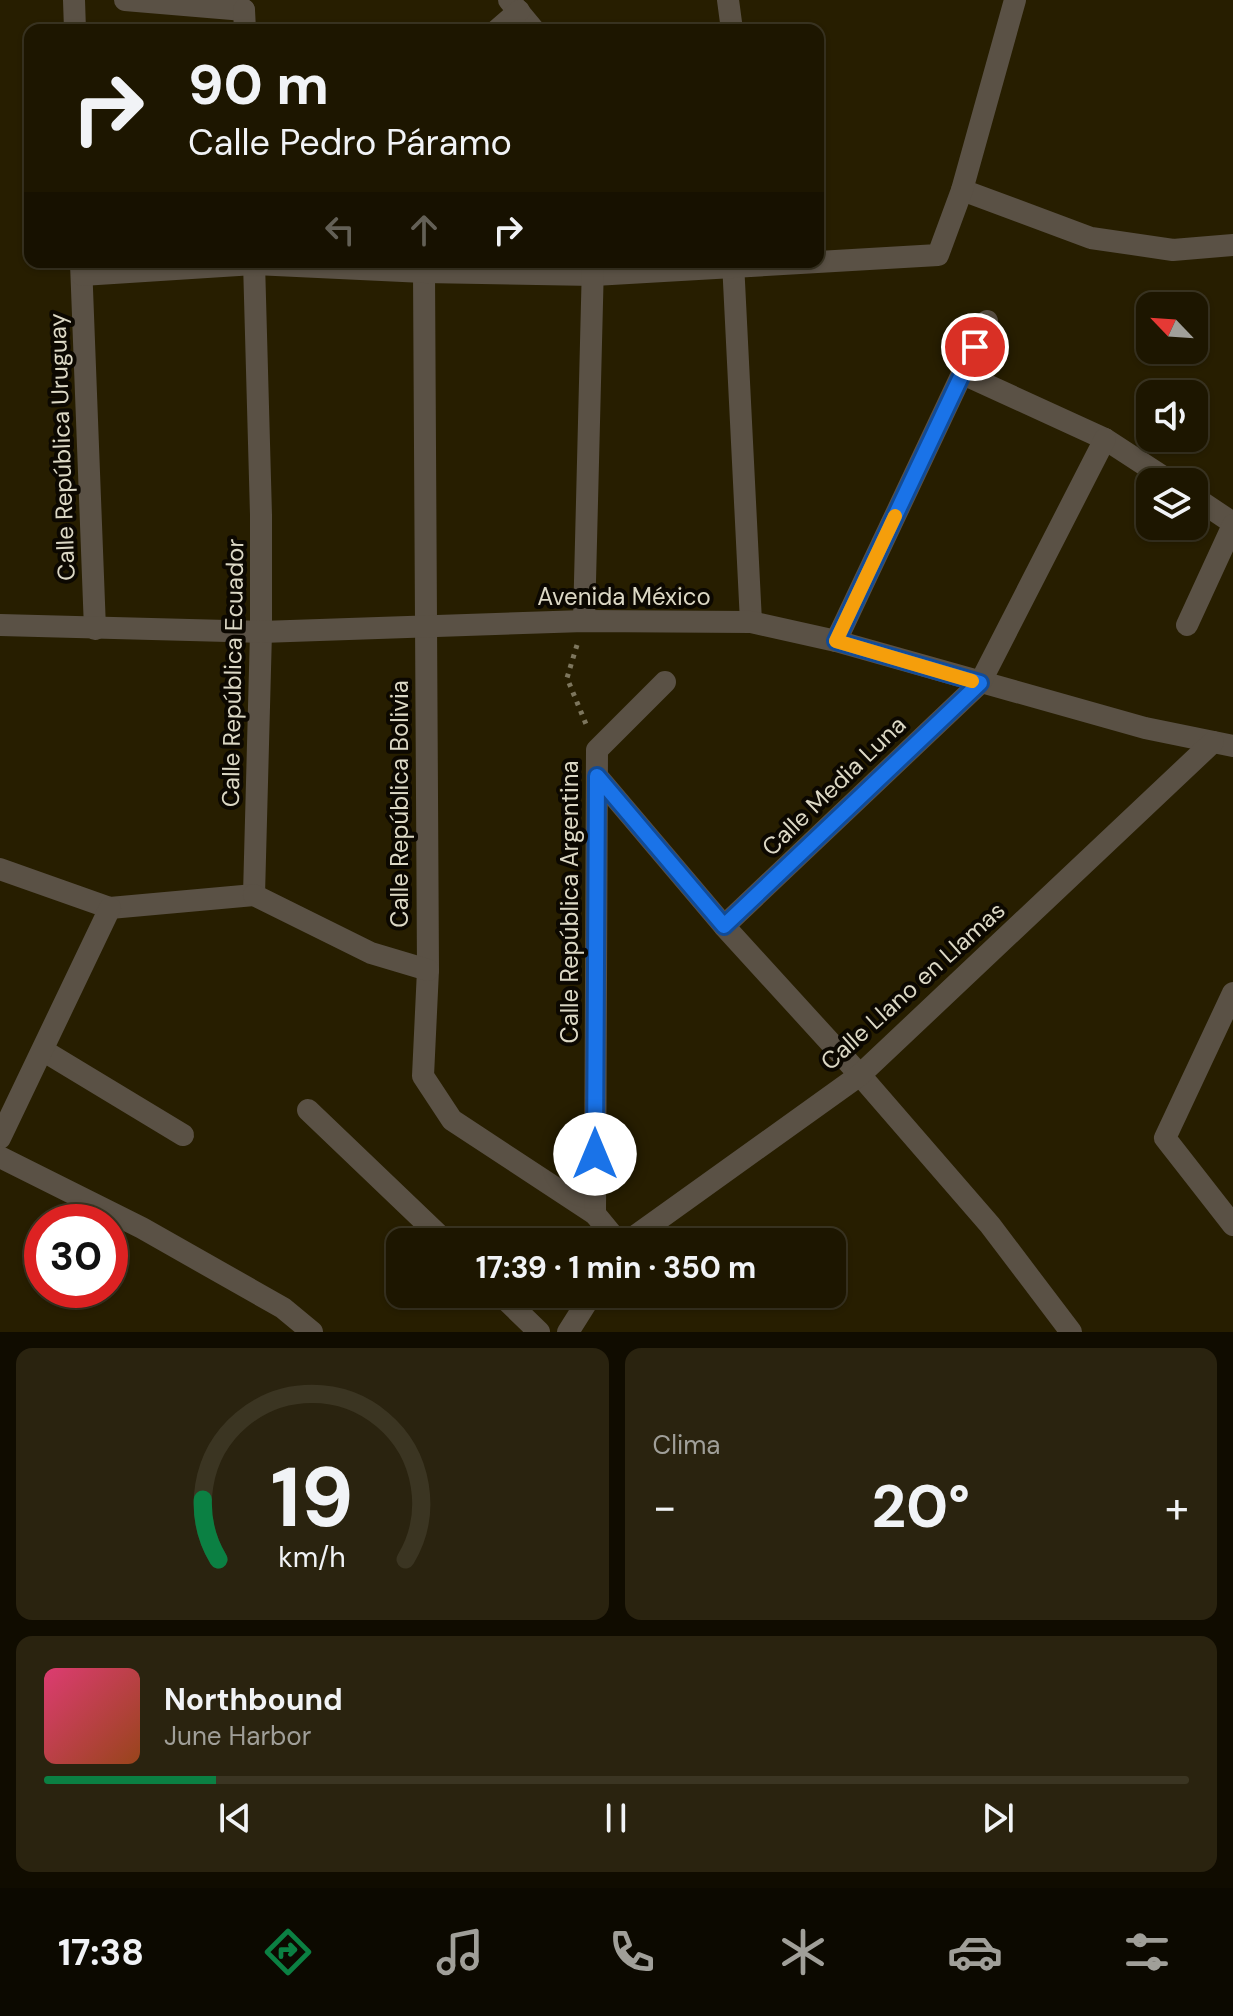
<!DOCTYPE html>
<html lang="es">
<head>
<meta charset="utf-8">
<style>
	body { margin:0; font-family:"DM Sans",sans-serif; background:#2a230f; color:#f1f3f6; height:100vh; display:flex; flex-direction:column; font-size:30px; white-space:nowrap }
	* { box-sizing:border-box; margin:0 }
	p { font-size:26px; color:#a09f99 }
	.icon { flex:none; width:44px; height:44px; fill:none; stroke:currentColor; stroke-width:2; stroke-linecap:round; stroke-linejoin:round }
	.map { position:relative; height:1332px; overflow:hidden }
	.panel { display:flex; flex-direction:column; gap:16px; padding:16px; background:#100c00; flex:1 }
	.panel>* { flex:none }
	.hud { position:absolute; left:24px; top:24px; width:800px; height:244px; border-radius:16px; box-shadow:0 2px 6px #0004,0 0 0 2px #3b3522; background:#1d1600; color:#f1f3f6; overflow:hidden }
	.needle { width:52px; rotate:295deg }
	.buttons { position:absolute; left:1136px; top:292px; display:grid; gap:16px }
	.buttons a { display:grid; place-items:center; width:72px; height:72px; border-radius:16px; background:#1d1600; box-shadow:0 2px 6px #0004,0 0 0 2px #3b3522; font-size:40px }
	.speed { position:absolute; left:24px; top:1204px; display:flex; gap:16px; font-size:40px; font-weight:700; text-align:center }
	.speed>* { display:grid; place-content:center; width:104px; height:104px; border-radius:50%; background:#1d1600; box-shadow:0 2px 6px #0004,0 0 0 2px #3b3522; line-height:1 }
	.speed .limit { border:12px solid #d22; background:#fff; color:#111 }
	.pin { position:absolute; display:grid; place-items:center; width:68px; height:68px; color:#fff; margin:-34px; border:4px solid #fff; border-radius:50%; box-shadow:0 2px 8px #0007 }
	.me { position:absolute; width:88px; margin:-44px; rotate:0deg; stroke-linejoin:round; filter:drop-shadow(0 0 6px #0008) }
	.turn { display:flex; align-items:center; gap:28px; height:168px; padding:0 32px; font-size:36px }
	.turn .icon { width:104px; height:104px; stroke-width:2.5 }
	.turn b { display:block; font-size:56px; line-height:68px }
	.lanes { display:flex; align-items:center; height:76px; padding:0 32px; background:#0003; justify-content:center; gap:40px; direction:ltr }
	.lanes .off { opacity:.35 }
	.big { font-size:60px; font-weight:700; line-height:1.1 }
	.panel .tile { flex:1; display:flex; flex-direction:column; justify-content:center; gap:12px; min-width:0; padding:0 28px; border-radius:16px; background:#2a230f }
	.panel .dial { align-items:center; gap:0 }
	.dial svg { height:208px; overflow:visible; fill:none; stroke:#3b3522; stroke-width:7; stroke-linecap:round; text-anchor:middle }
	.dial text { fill:#f1f3f6; stroke:none }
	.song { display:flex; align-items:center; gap:24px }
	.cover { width:96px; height:96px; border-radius:12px; background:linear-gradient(135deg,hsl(340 70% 55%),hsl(20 70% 35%)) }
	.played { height:8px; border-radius:4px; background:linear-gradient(90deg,#0b8043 15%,#3b3522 15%) }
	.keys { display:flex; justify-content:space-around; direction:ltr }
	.heat { display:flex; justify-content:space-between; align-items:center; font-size:44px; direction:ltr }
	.panel .tiles { flex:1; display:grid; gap:16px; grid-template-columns:1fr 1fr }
	.tile:last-child { grid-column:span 2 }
	.trip { position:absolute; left:386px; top:1228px; width:460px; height:80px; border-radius:16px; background:#1d1600; box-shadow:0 2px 6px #0004,0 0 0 2px #3b3522; font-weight:700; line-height:80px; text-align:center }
	.tabs { display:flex; height:128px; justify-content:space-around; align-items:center; background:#0c0900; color:#a09f99 }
	.tabs .icon { width:56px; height:56px }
	.tabs .on { color:#0b8043 }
	.tabs b { font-size:36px; color:#f1f3f6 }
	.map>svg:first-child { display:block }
</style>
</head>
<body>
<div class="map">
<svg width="1233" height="1332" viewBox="0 0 1233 1332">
	<rect width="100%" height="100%" fill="#271e00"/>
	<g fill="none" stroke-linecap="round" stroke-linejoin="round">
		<path stroke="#7d765d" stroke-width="5" stroke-dasharray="4 6" stroke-linecap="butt" d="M577,645L567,678L588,729"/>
		<g stroke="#5a5145" stroke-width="22">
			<path d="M74,0L75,30"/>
			<path d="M125,0L244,10"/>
			<path d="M509,0L534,30"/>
			<path d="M728,0L732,30"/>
			<path d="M244,10L245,30"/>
			<path d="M497,30L519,11"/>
			<path d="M962,190L1091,238L1173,250L1233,245"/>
			<path d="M254,262L261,515V632L254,895"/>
			<path d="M733,262L751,622"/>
			<path d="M81,263L95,629"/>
			<path d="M424,272L428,970L423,1076L452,1120L595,1214L618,1242"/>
			<path d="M82,275L254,264L424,272L594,275L938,255L962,190L1015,0"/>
			<path d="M963,374L1105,439L1171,482"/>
			<path d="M1194,497L1233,523"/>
			<path d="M584,621L593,263"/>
			<path d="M0,625L261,632L584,621L751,622L836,641L1145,728L1233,746"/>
			<path d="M1187,625L1233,525"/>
			<path d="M836,641L987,321"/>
			<path d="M597,776L724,926L860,1075L990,1225L1071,1332"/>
			<path d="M0,869L110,908L254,895"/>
			<path d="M254,895L371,953L428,970"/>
			<path d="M724,926L980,683L1105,439"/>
			<path d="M1233,993L1165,1138L1233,1225"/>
			<path d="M44,1051L183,1135"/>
			<path d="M308,1110L446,1242"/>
			<path d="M0,1138L110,908"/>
			<path d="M0,1157L142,1228L283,1308L312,1332"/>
			<path d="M595,1214L597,750L665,682"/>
			<path d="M627,1242L860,1075L1213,742"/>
			<path d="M500,1294L539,1332"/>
			<path d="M568,1332L592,1294"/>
		</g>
	</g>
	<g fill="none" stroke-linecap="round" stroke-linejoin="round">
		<g stroke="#114b97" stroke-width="20">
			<path id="route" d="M595,1154L597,776L724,926L980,683L836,641L975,347"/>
		</g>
		<use href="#route" stroke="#1a73e8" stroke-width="14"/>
		<path stroke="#f59e0b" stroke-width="14" d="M895,516L836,641L972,681"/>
	</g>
	<g text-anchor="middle" stroke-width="8" stroke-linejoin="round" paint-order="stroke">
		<g font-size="24" fill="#dcd8c5" stroke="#0c0801">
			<text transform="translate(62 447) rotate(-92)" y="8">Calle República Uruguay</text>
			<text x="624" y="605">Avenida México</text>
			<text transform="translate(233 673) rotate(-89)" y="8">Calle República Ecuador</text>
			<text transform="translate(834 786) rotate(-44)" y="8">Calle Media Luna</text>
			<text transform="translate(400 804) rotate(-90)" y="8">Calle República Bolivia</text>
			<text transform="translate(570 902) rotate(-90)" y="8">Calle República Argentina</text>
			<text transform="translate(913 986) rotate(-42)" y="8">Calle Llano en Llamas</text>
		</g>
	</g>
</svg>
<div class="buttons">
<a><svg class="needle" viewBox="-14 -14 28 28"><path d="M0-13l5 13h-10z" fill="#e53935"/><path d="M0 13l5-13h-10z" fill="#a09f99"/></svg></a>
<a><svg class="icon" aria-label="sound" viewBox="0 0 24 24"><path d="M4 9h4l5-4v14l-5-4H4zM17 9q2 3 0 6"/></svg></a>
<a><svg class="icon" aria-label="layers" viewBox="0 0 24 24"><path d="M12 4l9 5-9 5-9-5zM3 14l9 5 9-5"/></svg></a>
</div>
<div class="speed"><div class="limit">30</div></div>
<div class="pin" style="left:975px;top:347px;background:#d93025"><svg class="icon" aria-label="arrive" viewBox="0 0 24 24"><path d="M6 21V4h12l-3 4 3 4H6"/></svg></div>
<svg class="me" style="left:595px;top:1154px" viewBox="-20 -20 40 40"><circle r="19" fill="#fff"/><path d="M0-13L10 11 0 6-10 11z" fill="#1a73e8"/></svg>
<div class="trip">17:39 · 1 min · 350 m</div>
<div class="hud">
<div class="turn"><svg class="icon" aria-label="right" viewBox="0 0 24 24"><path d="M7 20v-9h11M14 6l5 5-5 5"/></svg><div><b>90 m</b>Calle Pedro Páramo</div></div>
<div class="lanes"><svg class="icon off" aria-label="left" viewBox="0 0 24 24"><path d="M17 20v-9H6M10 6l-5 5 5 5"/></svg><svg class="icon off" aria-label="ahead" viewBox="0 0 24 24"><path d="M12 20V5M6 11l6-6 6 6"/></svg><svg class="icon" aria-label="right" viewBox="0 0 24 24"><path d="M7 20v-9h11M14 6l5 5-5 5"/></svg></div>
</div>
</div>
<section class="panel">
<div class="tiles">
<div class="tile dial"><svg viewBox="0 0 100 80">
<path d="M14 69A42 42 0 1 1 86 69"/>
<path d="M14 69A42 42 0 0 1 8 46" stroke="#0b8043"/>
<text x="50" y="56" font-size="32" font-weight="700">19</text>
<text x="50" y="72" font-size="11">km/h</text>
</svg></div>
<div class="tile"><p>Clima</p>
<div class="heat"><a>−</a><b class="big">20°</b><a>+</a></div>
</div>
<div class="tile">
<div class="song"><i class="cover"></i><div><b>Northbound</b><p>June Harbor</p></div></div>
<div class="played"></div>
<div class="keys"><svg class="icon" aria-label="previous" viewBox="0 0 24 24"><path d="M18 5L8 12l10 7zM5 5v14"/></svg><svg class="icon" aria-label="pause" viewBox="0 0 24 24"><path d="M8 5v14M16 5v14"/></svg><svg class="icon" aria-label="next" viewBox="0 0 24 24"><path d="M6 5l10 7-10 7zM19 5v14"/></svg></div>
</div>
</div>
</section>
<nav class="tabs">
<b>17:38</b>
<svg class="icon on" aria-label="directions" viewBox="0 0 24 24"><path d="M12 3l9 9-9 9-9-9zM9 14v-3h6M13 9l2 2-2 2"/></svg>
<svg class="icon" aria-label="music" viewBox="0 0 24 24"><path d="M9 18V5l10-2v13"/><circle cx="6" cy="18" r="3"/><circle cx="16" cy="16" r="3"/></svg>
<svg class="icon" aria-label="phone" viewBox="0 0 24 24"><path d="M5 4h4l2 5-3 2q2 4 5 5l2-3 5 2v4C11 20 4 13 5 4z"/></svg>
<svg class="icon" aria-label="climate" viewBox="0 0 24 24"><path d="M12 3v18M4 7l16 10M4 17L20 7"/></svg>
<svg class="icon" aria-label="car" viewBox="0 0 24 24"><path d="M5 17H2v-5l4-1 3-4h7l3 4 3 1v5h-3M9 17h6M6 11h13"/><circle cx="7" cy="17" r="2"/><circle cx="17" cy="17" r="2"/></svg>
<svg class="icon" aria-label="filters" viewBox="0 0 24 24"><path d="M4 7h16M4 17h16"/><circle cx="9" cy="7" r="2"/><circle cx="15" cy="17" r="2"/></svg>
</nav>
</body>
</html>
